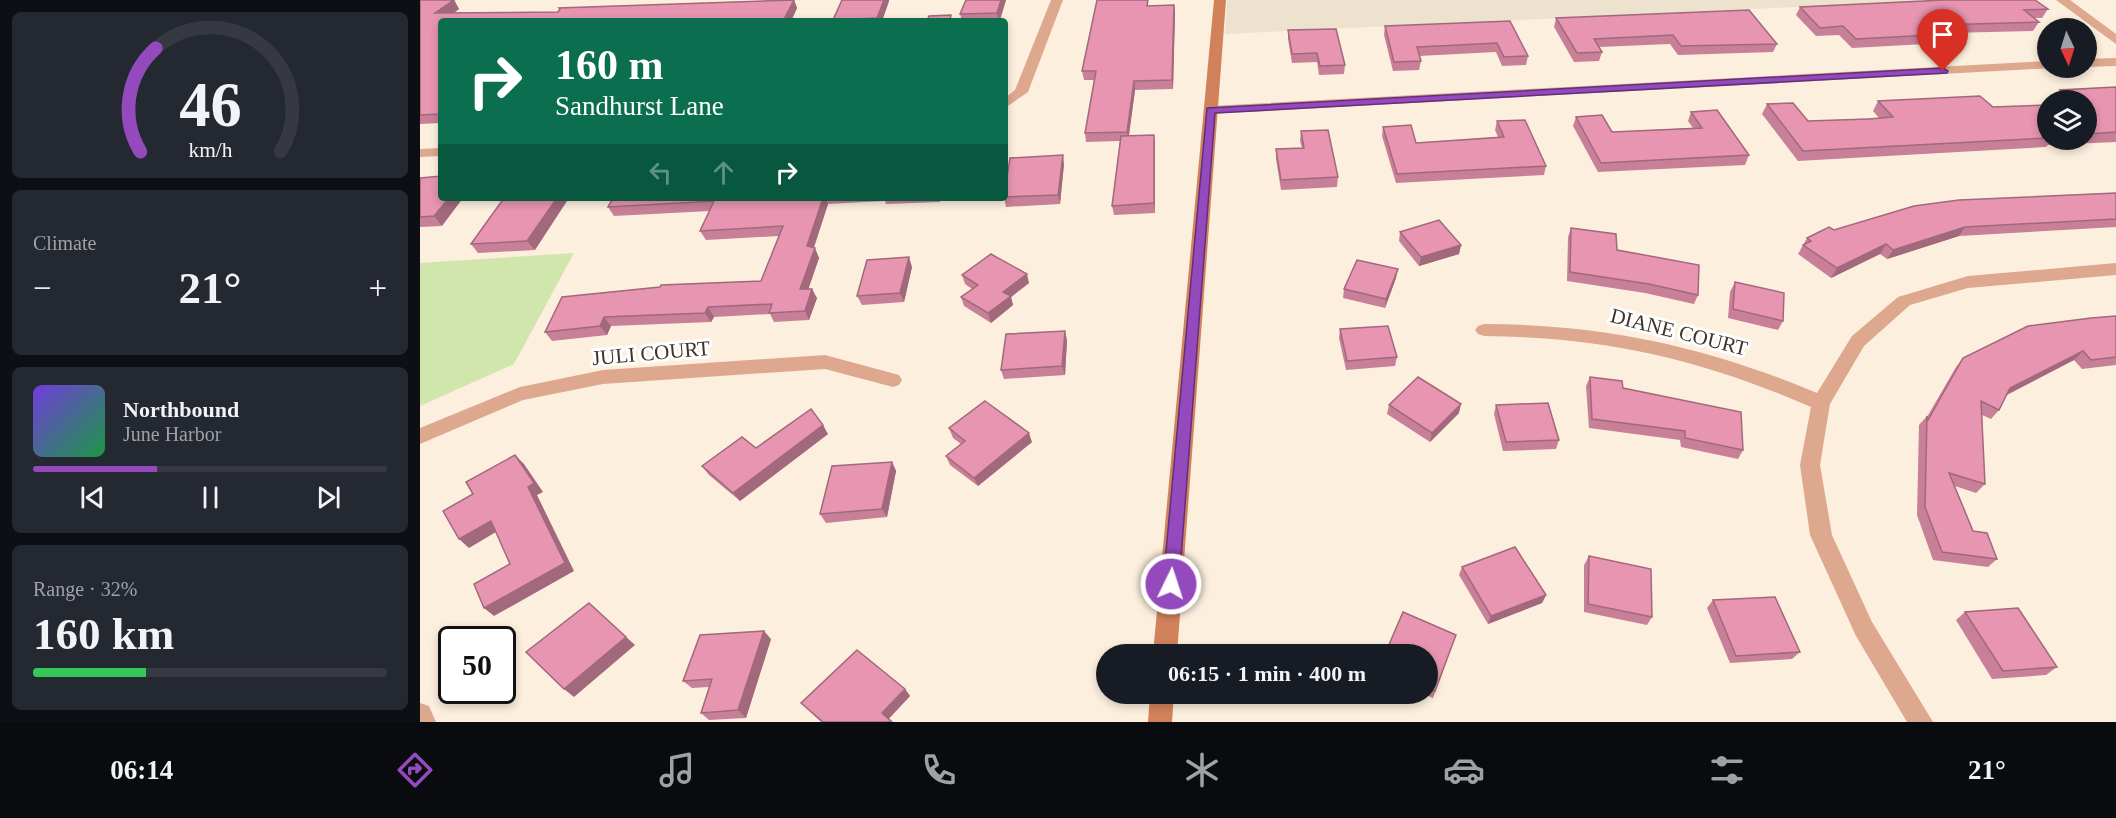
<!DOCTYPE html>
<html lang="en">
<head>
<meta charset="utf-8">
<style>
	body { margin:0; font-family:Georgia,serif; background:#242831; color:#f1f3f6; height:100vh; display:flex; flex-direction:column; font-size:22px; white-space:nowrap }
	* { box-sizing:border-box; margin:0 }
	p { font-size:20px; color:#9ea1a6 }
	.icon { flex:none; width:33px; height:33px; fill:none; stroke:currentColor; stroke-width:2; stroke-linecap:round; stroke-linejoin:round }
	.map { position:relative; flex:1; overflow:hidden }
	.details { display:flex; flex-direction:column; gap:12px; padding:12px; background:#0d0f14; width:420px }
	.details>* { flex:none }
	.banner { position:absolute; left:18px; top:18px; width:570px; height:183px; border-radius:6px; box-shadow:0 3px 9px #0003; background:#0b6e4f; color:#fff; overflow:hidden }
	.needle { width:39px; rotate:176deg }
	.tools { position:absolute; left:1617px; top:18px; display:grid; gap:12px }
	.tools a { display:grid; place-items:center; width:60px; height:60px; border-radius:50%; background:#171b24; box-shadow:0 3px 9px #0003; font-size:30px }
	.speed { position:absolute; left:18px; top:626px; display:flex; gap:12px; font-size:30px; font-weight:700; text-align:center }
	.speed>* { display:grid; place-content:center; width:78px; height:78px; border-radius:50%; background:#171b24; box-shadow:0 3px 9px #0003; line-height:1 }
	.speed .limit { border:3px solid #111; border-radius:9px; background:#fff; color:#111 }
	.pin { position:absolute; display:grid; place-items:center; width:51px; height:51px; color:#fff; margin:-62px -26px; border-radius:50% 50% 50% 0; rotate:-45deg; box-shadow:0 0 6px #0007 }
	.pin .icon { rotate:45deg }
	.me { position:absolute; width:66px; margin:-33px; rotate:4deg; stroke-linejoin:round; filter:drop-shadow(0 0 4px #0008) }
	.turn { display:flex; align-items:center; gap:21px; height:126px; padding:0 18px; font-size:27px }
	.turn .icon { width:78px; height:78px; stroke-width:2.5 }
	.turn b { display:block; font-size:42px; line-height:51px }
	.lanes { display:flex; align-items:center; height:57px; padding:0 18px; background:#0003; justify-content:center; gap:30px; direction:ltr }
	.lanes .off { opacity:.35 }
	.big { font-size:45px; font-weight:700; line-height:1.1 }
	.details .card { flex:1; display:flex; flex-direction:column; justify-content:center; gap:9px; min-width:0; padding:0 21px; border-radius:9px; background:#242831 }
	.details .dial { align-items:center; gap:0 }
	.dial svg { height:156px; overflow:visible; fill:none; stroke:#363941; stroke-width:7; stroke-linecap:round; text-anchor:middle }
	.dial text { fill:#f1f3f6; stroke:none }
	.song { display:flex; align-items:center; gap:18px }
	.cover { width:72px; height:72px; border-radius:9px; background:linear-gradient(135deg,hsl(260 70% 55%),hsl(140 70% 35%)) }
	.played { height:6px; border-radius:3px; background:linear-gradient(90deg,#944abd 35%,#363941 35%) }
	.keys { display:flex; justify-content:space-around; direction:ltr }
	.heat { display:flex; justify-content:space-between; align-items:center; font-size:33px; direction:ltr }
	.charge { height:9px; border-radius:4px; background:linear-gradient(90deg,#34c759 32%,#363941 0) }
	.trip { position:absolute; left:676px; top:644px; width:342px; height:60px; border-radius:30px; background:#171b24; box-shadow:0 3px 9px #0003; font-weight:700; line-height:60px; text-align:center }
	.tabs { display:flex; height:96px; justify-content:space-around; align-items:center; background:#090b0e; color:#9ea1a6 }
	.tabs .icon { width:42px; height:42px }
	.tabs .current { color:#944abd }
	.tabs b { font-size:27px; color:#f1f3f6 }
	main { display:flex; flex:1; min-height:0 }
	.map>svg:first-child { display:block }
</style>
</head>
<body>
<main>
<section class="details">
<div class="card dial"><svg viewBox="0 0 100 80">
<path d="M14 69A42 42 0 1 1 86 69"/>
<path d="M14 69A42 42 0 0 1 22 16" stroke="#944abd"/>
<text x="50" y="56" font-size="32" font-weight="700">46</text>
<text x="50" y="72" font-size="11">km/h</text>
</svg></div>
<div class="card"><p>Climate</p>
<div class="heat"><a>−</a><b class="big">21°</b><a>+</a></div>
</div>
<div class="card">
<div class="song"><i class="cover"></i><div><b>Northbound</b><p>June Harbor</p></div></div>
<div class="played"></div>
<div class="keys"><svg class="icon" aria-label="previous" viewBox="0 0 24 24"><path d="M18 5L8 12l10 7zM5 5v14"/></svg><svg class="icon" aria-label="pause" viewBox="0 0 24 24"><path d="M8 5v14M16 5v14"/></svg><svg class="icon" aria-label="next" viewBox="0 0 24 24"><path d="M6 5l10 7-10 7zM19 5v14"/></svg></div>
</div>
<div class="card"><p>Range · 32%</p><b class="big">160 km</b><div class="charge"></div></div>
</section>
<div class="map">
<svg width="1696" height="722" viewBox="0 0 1696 722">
	<rect width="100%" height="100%" fill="#fcefde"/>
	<path fill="#ece2ce" d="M807,0H1499L1500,1L805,34Z"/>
	<path fill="#d0e6ac" d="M154,253L94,364L0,406V263Z"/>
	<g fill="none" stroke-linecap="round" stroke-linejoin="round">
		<g fill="#dea88e" fill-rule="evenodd">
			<path d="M631,0H643L608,92L585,108V98L595,90Z"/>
			<path d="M1636,0H1650L1696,34V44Z"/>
			<path d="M1696,58V66L1666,67V59Z"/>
			<path d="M1628,61V68H1633L790,114L783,110L790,106Z"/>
			<path d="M21,148V156L0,157V149Z"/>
			<path d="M1696,263V275L1548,288L1490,305L1444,346L1410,404L1400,465L1412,535L1452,622L1513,722H1487L1436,636L1390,535L1380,465L1391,407C1281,359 1184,337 1064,336L1058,334L1055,330L1058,326L1064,324C1183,324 1288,347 1397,393L1432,336L1478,297L1548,276Z"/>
			<path d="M405,355L479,375L482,380L479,385L473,387L405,369L183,384L103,400L0,444V428L100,387L183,370Z"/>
			<path d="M0,703L9,706L16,722H0Z"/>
		</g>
		<g fill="#d1825b" fill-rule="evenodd">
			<path d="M794,0H806L757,654H733Z"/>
			<path d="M730,693H754L752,722H728Z"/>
		</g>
	</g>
	<g fill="#c78098">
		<path d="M0,0H34L39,9L34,13L138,12L140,10L139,8L374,0L377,8L371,21H21V123L0,124Z"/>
		<path d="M422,0H469V1L462,21H414L413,20Z"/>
		<path d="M586,0L580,21H542L540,14Z"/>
		<path d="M754,5L755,13L753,89L715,90L709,136L735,144V213L694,215L692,206L700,141L666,142L665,133L674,80H664L662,71L729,6Z"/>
		<path d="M1380,7L1628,9L1622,18H1615L1619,22L1613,31L1528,33L1529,34L1524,43L1432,48L1419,35L1396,36L1376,15Z"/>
		<path d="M1136,18L1357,44L1353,52L1258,55L1250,44L1179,47L1182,52L1179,61L1154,62L1134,27Z"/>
		<path d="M1090,21L1108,56L1106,65L1082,66L1076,52L1018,55L999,56L1001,61L999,70L973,71L964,35L965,26Z"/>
		<path d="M868,30L925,65L924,74L899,75L897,62L872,63L868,39Z"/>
		<path d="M1696,87V142L1628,145L1626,147L1378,161L1342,114L1347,104L1388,121L1459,118L1453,111L1458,101L1573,107L1628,105V140H1666V100H1633L1640,90Z"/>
		<path d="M1271,112L1329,155L1325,165L1178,172L1153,126L1156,117L1192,132L1273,128L1268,121Z"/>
		<path d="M1077,121L1126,166L1124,175L976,183L962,136L963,127L996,143L1078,137L1075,130Z"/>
		<path d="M881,131L918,177L917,187L861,190L856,159V149L882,148L880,141Z"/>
		<path d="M644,164L640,204L586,207L584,198H585V190Z"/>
		<path d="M0,178L22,226L0,227Z"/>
		<path d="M1696,193V227L1539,236L1467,259L1460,254L1411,278L1378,254L1387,238L1414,230Z"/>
		<path d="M84,198L115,250L58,253L51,244Z"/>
		<path d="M193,198H521L520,202L466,204L465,201L408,204L394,248L399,258L388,289L397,298L389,320L354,322L350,314L294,317L291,322L191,326L187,335L132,341L125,332L142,297L341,281L359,236L286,240L280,231L290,211L194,216L188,207Z"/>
		<path d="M1151,228L1197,250L1278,295L1274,304L1225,293L1147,281L1148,237Z"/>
		<path d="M980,232L1041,245L1039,254L999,266L979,241Z"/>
		<path d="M492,267L484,302L442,305L437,296Z"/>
		<path d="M542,275L609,283L591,297L593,305L571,323L544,306L541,297L552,289L545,284Z"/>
		<path d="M976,278L965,308L923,298L924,289Z"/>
		<path d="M1315,282L1363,321L1358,330L1308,318L1310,292Z"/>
		<path d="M1696,316V365L1662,369L1654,360L1587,395L1579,410L1571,419L1562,415L1565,484L1556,493L1535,486L1553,531L1577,559L1568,567L1513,560L1497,515L1499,425L1507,416V417L1536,367L1543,358Z"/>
		<path d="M920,329L977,357L975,366L926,370L919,338Z"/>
		<path d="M647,340L645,375L584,379L581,370Z"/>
		<path d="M1170,377L1203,388L1323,450L1318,459L1261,447L1260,440L1169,428L1166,386Z"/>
		<path d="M969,405L1039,413L1010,442L967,414Z"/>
		<path d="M1076,405L1139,440L1136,449L1083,451L1074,414Z"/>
		<path d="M529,428L612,442L558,486L530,465L526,456L541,444L533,438Z"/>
		<path d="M408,434L320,501L289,475L282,466L336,448Z"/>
		<path d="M472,462L476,471L467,517L406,523L400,514Z"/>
		<path d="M1169,556L1232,617L1227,625L1164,612V565Z"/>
		<path d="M1042,567L1126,595L1122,603L1068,624L1039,575Z"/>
		<path d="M1293,600L1380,652L1372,659L1310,663L1287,608Z"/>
		<path d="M1545,612L1637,667L1626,675L1572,679L1536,620Z"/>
		<path d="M1036,635L1013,698L1001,693H1008V654Z"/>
		<path d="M351,639L326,718L289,720L281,713L289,687L272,688L263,681Z"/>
		<path d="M485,689L490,696L469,719L472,722H401L381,703Z"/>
	</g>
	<g fill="#a2687c">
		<path d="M34,0L39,9L22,21L15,13Z"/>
		<path d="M374,0L377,8L371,21H363Z"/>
		<path d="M464,0H469V1L462,21H458L457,18Z"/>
		<path d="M581,0H586L579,21L577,13Z"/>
		<path d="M754,5L755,13L753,89L752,80Z"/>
		<path d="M714,81L715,90L708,141L707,132Z"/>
		<path d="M734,135L735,144V213L734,203Z"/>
		<path d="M643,155L644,164L640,204L638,195Z"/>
		<path d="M29,198H43L22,226L14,216Z"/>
		<path d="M137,198H149L115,250L107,241Z"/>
		<path d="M403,198H406L408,204L391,255L387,246Z"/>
		<path d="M1545,227L1539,236L1467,259L1473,250Z"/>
		<path d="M1466,244L1460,254L1411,278L1417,268Z"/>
		<path d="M1041,245L1039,254L999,266L1001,257Z"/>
		<path d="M395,248L399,258L385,299L380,289Z"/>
		<path d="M489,257L492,267L484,302L480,293Z"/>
		<path d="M978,269L976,278L965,308L966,299Z"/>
		<path d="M607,274L609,283L591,297L593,305L571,323L568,313L583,292Z"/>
		<path d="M392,289L397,298L389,320L385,311Z"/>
		<path d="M288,307L294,317L291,322L285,313Z"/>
		<path d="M184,317L191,326L187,335L180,326Z"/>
		<path d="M645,331L647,340L645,375L642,366Z"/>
		<path d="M1663,351L1654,360L1582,397L1590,388Z"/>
		<path d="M1041,404L1039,413L1010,442L1012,433Z"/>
		<path d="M403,425L408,434L320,501L313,493Z"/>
		<path d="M609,433L612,442L558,486L554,478Z"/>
		<path d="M95,455L104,464L123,492L117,495L154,571L74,616L64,608L145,563L108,487Z"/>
		<path d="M472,462L476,471L467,517L462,509Z"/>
		<path d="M71,521L81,529L49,548L39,539Z"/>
		<path d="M1126,595L1122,603L1068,624L1071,616Z"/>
		<path d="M169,603L215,645L154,697L144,689Z"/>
		<path d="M344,631L351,639L326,718L318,710Z"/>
		<path d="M485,689L490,696L467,720L462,713Z"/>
	</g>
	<g fill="#e795b1" stroke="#a2687c" stroke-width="1.5">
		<path d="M0,0H34L15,13L138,12L140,9L139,8L374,0L363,21H21V114L0,115Z"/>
		<path d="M422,0H464L457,18L413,20Z"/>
		<path d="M546,0H581L577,13L540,14Z"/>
		<path d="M677,0H728L727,6L754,5L752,80L714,81L707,132L665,133L676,71H662Z"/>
		<path d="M1524,0H1615L1628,9L1604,10L1619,22L1519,25L1529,34L1436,39L1423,26L1400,28L1380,7Z"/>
		<path d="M1329,10L1357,44L1261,46L1253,35L1174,39L1182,52L1157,53L1136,18Z"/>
		<path d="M531,15L530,21H507L509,16Z"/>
		<path d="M1090,21L1108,56L1084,57L1077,43L1019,46L997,47L1001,61L974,62L965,26Z"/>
		<path d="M916,29L925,65L900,66L897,53L872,54L868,30Z"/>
		<path d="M1696,87V132L1666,134V100H1653L1640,90Z"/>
		<path d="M1560,96L1573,107L1628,105V138L1383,151L1347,104L1373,103L1388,121L1449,119L1473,117L1458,101Z"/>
		<path d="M1297,110L1329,155L1181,163L1156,117L1182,115L1192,132L1282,128L1271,112Z"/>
		<path d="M1105,120L1126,166L977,174L963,127L991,125L996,143L1084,137L1077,121Z"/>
		<path d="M908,130L918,177L861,180L856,149L884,148L881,131Z"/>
		<path d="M734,135V203L692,206L701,136Z"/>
		<path d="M643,155L638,195L585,197V190L590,158Z"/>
		<path d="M21,176V198H29L14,216L0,217V178Z"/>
		<path d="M1696,193V219L1545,227L1473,250L1466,244L1417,268L1383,245L1391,241L1387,238L1409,227L1414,230L1494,206L1539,200Z"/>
		<path d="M84,198H137L107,241L51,244Z"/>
		<path d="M193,198H403L387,246L395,248L380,289H392L385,311L349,313L352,304L288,307L285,313L184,317L180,326L125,332L142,297L240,287L241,285L341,281L363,226L280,231L294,201L188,207Z"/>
		<path d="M1019,220L1041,245L1001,257L980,232Z"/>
		<path d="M1151,228L1196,234L1197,250L1279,265L1278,295L1229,284L1150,272Z"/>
		<path d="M571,254L607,274L583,292L591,296L568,313L541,297L558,285L542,275Z"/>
		<path d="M489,257L480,293L437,296L447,260Z"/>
		<path d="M937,260L978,269L966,299L924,289Z"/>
		<path d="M1315,282L1364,293L1363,321L1313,309Z"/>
		<path d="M1696,316V357L1671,360L1663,351L1590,388L1579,410L1561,401L1565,484L1529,473L1553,531L1567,533L1577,559L1522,552L1505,507L1507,416L1508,420L1543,358L1608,326L1671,318Z"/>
		<path d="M968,326L977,357L927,361L920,329Z"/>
		<path d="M645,331L642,366L581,370L586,334Z"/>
		<path d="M998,377L1041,404L1012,433L969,405Z"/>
		<path d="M1170,377L1202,381L1203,388L1321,412L1323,450L1265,438V431L1172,419Z"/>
		<path d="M565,401L609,433L554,478L526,456L545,441L529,428Z"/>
		<path d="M1128,403L1139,440L1086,442L1076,405Z"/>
		<path d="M391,409L403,425L313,493L282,466L322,437L336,448Z"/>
		<path d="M95,455L114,483L108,487L145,563L64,608L54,584L90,564L71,521L39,539L23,511L53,494L46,482Z"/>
		<path d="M472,462L462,509L400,514L412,466Z"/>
		<path d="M1095,547L1126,595L1071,616L1042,567Z"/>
		<path d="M1169,556L1231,569L1232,617L1168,604Z"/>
		<path d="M1355,597L1380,652L1316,656L1293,600Z"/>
		<path d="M169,603L206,637L144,689L106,652Z"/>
		<path d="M1598,608L1637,667L1583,671L1545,612Z"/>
		<path d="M983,612L1036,635L1015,691L1008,688V654H965Z"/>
		<path d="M344,631L318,710L281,713L292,679L263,681L280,635Z"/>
		<path d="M437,650L485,689L462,713L472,722H403L381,703Z"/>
	</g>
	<path fill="#944abd" stroke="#60307b" stroke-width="1.5" d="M1523,68L1528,71L1527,73L795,113L759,584L757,590L751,592L745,590L743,584L787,108Z"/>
	<g text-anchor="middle" stroke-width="6" stroke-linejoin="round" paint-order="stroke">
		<g font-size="21" fill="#3d342a" stroke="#fefefe">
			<text transform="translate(1259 332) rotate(14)" y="7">DIANE COURT</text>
			<text transform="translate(231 353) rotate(-5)" y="7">JULI COURT</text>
		</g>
	</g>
</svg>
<div class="tools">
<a><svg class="needle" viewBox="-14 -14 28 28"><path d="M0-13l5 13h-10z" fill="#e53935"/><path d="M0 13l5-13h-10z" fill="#9ea1a6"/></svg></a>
<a><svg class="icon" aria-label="layers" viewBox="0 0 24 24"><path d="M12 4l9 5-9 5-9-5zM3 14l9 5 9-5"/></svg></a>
</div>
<div class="speed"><div class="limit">50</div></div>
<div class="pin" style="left:1523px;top:71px;background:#d93025"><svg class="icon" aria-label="arrive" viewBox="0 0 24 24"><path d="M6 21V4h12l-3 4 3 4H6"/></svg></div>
<svg class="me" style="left:751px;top:584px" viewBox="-20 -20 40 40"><circle r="17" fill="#944abd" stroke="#fff" stroke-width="3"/><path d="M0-11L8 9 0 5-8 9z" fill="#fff"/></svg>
<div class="trip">06:15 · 1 min · 400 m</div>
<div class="banner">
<div class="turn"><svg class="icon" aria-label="right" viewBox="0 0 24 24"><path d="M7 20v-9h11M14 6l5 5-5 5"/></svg><div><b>160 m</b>Sandhurst Lane</div></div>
<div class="lanes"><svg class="icon off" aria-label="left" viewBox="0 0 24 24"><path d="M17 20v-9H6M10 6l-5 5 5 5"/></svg><svg class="icon off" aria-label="ahead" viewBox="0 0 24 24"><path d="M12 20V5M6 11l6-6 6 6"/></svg><svg class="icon" aria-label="right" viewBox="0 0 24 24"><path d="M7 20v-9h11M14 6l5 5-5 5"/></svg></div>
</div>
</div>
</main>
<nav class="tabs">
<b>06:14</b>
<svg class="icon current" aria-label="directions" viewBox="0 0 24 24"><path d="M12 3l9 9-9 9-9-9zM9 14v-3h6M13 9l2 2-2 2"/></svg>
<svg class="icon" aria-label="music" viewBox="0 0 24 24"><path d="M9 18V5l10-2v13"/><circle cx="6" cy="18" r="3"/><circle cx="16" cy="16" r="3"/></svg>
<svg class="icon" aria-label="phone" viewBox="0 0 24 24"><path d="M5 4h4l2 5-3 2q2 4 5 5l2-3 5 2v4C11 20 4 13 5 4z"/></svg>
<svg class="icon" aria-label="climate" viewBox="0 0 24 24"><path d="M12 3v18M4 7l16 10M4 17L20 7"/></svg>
<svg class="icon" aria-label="car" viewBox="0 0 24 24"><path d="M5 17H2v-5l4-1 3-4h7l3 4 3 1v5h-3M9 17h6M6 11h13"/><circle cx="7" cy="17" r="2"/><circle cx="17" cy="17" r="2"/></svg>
<svg class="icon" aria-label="filters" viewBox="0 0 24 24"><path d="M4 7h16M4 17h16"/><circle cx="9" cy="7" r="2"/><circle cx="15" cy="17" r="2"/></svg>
<b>21°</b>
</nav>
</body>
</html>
